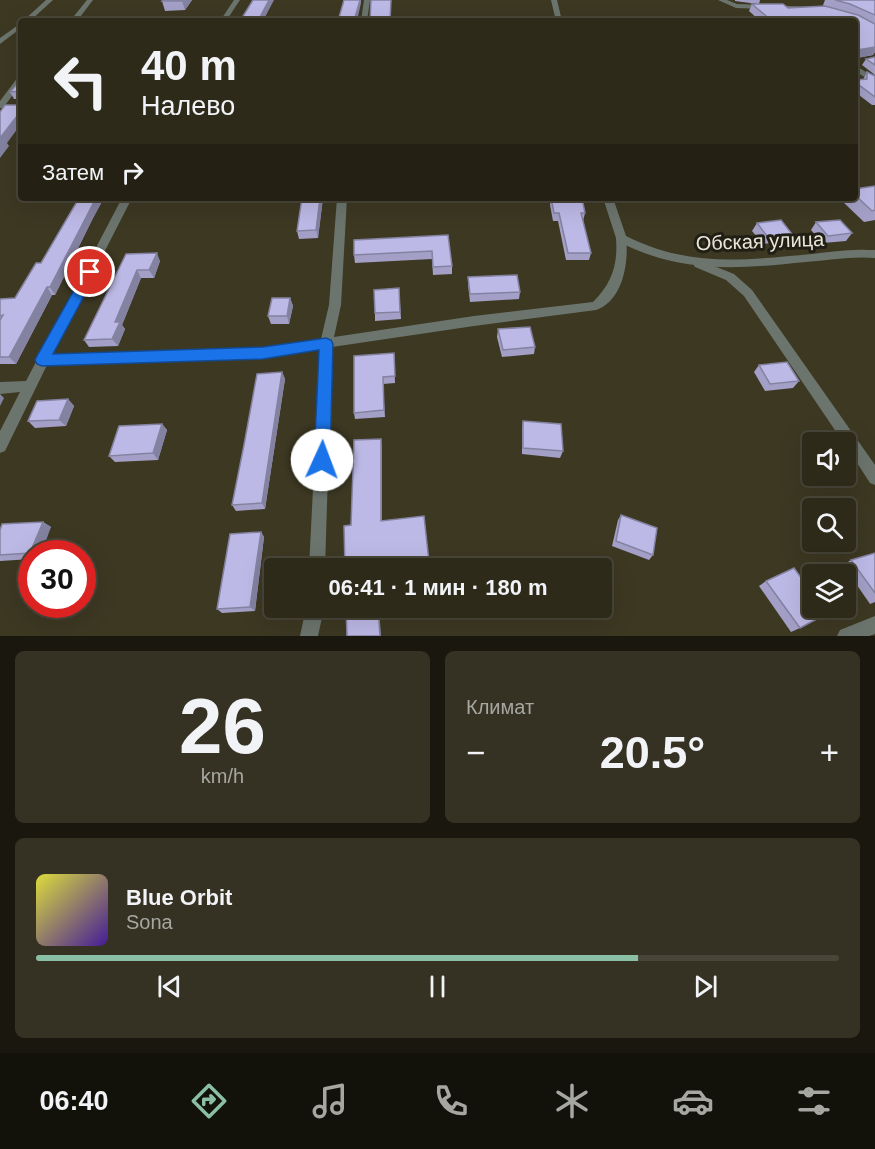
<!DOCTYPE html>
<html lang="ru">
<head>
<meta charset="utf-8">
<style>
	body { margin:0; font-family:Arial,sans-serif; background:#353223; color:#f1f3f6; height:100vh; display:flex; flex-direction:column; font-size:22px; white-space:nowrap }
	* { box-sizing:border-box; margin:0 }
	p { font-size:20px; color:#a7a7a2 }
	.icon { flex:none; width:33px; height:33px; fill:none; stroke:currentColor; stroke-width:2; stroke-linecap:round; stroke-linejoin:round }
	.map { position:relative; height:636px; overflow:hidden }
	.panel { display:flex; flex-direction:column; gap:15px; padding:15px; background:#19170e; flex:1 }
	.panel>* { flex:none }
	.hud { position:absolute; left:18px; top:18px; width:840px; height:183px; border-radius:6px; box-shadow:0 6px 24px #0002,0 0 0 2px #484639; background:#2d2a1a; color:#f1f3f6; overflow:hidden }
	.controls { position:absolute; left:802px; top:432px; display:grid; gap:12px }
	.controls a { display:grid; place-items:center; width:54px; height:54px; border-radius:6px; background:#2d2a1a; box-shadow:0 6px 24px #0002,0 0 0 2px #484639; font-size:30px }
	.speed { position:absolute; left:18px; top:540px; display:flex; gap:12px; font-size:30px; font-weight:700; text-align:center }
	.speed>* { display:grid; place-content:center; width:78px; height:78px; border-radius:50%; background:#2d2a1a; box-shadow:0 6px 24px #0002,0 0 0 2px #484639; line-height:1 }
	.speed .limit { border:9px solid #d22; background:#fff; color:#111 }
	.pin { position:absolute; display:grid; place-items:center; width:51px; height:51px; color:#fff; margin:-26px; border:3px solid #fff; border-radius:50%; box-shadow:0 2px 6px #0007 }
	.me { position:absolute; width:66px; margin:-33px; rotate:2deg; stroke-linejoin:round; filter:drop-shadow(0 0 4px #0008) }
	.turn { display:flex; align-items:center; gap:21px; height:126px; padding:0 24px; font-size:27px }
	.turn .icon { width:78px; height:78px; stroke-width:2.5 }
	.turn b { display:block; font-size:42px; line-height:51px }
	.then { display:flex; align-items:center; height:57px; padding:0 24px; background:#0003; gap:12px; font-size:22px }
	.big { font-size:45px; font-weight:600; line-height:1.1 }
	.panel .card { flex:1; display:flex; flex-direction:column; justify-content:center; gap:9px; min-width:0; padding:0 21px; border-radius:9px; background:#353223 }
	.panel .dial { align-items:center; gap:0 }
	.dial b { font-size:78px; line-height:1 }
	.song { display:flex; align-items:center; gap:18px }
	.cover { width:72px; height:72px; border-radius:9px; background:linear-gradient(135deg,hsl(60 70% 55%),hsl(260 70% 35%)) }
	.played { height:6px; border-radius:3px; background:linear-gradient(90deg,#8abfa5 75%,#484639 75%) }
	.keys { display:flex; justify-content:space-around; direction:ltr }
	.heat { display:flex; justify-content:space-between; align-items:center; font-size:33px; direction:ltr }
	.panel .tiles { flex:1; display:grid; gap:15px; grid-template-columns:1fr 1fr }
	.card:last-child { grid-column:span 2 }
	.trip { position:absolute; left:264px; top:558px; width:348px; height:60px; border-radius:6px; background:#2d2a1a; box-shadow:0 6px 24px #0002,0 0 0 2px #484639; font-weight:600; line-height:60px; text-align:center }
	.tabs { display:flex; height:96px; justify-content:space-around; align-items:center; background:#12110a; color:#a7a7a2 }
	.tabs .icon { width:42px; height:42px }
	.tabs .current { color:#8abfa5 }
	.tabs b { font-size:27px; color:#f1f3f6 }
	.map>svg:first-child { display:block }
</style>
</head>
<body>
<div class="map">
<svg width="875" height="636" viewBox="0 0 875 636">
	<rect width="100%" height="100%" fill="#3c3822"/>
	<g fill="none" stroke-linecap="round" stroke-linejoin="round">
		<g fill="#6c756d" fill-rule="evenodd">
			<path d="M46,0H53L30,21H23Z"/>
			<path d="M87,0H93L77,21H70Z"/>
			<path d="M234,0H240L226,21H220Z"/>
			<path d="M364,0H370L367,21H361Z"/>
			<path d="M718,0H727L737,4L818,7L821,9L818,11L736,8Z"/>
			<path d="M21,23V28L0,44V38Z"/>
			<path d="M855,65L875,78V84L855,71Z"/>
			<path d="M18,77H21V84L3,108H0V101Z"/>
			<path d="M122,198H132L52,354L263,348L321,339L329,305L337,198H347L341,305L334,337L474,316L593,302C612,283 618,265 616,238L621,234L626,238C629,262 623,301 596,310L474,326L332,347L325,568H309L320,349L263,358L47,365L5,451L0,453V431L20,392L0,394V382L26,381Z"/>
			<path d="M699,260L734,274L752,290L875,465V485L870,483L846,446V442H843L744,296L726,280L695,267L693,264Z"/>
			<path d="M306,608H324L318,636H300Z"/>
			<path d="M875,616V634L869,636H837L840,630Z"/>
		</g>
		<g fill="#6c756d" fill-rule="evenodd">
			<path d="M551,0H557L562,21H556Z"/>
			<path d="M603,198H613L626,236C690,268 744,260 812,254C831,252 849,249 868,250H875V258C852,256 829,260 806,262C736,269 682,274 617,241Z"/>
		</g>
	</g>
	<g fill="#a39fc6">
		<path d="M192,0L185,10L165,11L162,1Z"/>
		<path d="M735,0H760L759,4L788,8L824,6L823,5L825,0H875V52L873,55L857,58L855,61V21H760L749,11L752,4H758L735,1Z"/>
		<path d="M875,57V75L862,65L866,59Z"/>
		<path d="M867,72L875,76V105H872L855,92V80H863Z"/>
		<path d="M21,80V99H14L10,92Z"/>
		<path d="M875,186V220L864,222L842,201L844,198H855V189Z"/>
		<path d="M79,198H104L93,218L55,295H52L16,364H0V299L15,298L41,263Z"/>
		<path d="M302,198H323L318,238L299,239L297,231Z"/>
		<path d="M551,198H582L585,213L583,221L591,253L589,260H566L558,221H553L550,205Z"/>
		<path d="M816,222L852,233L846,241L823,243L811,230Z"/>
		<path d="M757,223L792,234L787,241L763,244L752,231Z"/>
		<path d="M448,235L452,266V274L433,275L432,259L355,263L354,255Z"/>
		<path d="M126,254L160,261L154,278H141L122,325L125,329L118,346L89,347L84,340Z"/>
		<path d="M468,277L520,292L519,299L470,302L468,284Z"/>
		<path d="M399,288L401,319L375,321V313Z"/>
		<path d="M290,298L293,306L289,324H271L268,316Z"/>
		<path d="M498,329L535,347L534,354L502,357L497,337Z"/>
		<path d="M394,353L395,383L383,384L385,417L355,419L354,413Z"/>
		<path d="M759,365L799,381L793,388L765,391L754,372Z"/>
		<path d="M282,372L285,379L265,509L236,511L232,505L244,445Z"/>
		<path d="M68,399L74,406L66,426L35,428L28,421Z"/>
		<path d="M523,421L563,451L560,458L522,454V428Z"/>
		<path d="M162,424L167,430L158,460L115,462L109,456Z"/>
		<path d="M382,445V521L429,562V567L418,568H345L351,525Z"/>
		<path d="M621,515L653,555L649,560L612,546L618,520Z"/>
		<path d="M43,522L51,527L32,554V559L0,561V530Z"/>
		<path d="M261,532L264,537L255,611L222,613L217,609Z"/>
		<path d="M875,553V602L870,604L843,565L851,560Z"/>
		<path d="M766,581L800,628L791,632L759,586Z"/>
	</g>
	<g fill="#8482a1">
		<path d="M183,0H192L185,10L182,1Z"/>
		<path d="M269,0H274L263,21H258Z"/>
		<path d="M360,0H361V3L357,21H354Z"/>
		<path d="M875,47V52L873,55L857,58L858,50Z"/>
		<path d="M21,111V124L7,143L9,146L0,158V138Z"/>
		<path d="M96,198H104L93,218L55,295L50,287Z"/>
		<path d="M320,198H323L318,238L316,230Z"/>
		<path d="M157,253L160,261L154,278L149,270Z"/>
		<path d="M137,270L141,278L122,325L125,329L118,346L112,339L115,322Z"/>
		<path d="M47,287L52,295L16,364L9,357Z"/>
		<path d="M290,298L293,306L289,324L287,316Z"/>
		<path d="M282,372L285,379L265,509L262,503Z"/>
		<path d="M0,394L4,398L0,406Z"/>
		<path d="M68,399L74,406L66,426L59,420Z"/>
		<path d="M162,424L167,430L158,460L153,453Z"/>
		<path d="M381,439L382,445V526L381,521Z"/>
		<path d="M43,522L51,527L41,554H32L30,553Z"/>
		<path d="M261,532L264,537L255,611L250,607Z"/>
		<path d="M378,608H379L381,636H380Z"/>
	</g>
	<g fill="#bdb9e6" stroke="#8482a1" stroke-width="1.5">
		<path d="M163,0H183L182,1H162Z"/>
		<path d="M253,0H269L258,21H240Z"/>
		<path d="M344,0H360L354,21H338Z"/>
		<path d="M371,0H391L390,21H370Z"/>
		<path d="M835,0H875V15L850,4Z"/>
		<path d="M752,4H783L788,8L825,6L858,15L875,24V47L858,50V57H855V21H772Z"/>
		<path d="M588,18H617L619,21H589Z"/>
		<path d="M875,57V65L866,59Z"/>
		<path d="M867,72L875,76V97L855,82V80L867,79Z"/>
		<path d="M21,80V91L10,92Z"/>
		<path d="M5,105H21V111L0,138V112Z"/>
		<path d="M875,186V210L872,211L855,195V189Z"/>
		<path d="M79,198H96L50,287H47L9,357H0V320L3,315L0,316V299L15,298L36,263H41Z"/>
		<path d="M302,198H320L316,230L297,231Z"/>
		<path d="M551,198H582L585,213H581L591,253H568L559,213H554Z"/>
		<path d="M781,220L792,234L767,236L757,223Z"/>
		<path d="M840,220L852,233L828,236L816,222Z"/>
		<path d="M448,235L452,266L433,267L432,251L354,255V240Z"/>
		<path d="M157,253L149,270H137L115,322H120L112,339L84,340L126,254Z"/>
		<path d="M517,275L520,292L470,294L468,277Z"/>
		<path d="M399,288L400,312L375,313L374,290Z"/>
		<path d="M272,298H290L287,316H268Z"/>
		<path d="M530,327L535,347L503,350L498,329Z"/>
		<path d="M394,353L395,376L383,377L384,410L354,413V356Z"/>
		<path d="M787,362L799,381L770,384L759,365Z"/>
		<path d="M282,372L262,503L232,505L244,445L257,374Z"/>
		<path d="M68,399L59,420L28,421L37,401Z"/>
		<path d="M523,421L561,424L563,451L523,448Z"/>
		<path d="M162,424L153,453L109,456L119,426Z"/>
		<path d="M381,439V521L424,516L429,562L380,568H345L344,526L351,525L354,440Z"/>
		<path d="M621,515L657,528L653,555L616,541Z"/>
		<path d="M43,522L30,553L0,555V530L2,524Z"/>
		<path d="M261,532L250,607L217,609L230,534Z"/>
		<path d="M875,553V593L851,560Z"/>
		<path d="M794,568L813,594V608H823L828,613L800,628L766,581Z"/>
		<path d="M346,608H378L380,636H347Z"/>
	</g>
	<path fill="#1a73e8" stroke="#114b97" stroke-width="1.5" d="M90,268L97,272L53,354L263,347L326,338L331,340L333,344L330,460L328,466L322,468L316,466L314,460L319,350L263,359L42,366L37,364L35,360L37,356L86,269Z"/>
	<g text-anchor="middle" stroke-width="6" stroke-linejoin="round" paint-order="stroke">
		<g font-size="20" fill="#e9e6d9" stroke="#211f15">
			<text transform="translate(760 241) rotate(-2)" y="7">Обская улица</text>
		</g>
	</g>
</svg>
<div class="controls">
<a><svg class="icon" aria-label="sound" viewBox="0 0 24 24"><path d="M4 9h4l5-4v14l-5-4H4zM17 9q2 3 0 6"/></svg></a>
<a><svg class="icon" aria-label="search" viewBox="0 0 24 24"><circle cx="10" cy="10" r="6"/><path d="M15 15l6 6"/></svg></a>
<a><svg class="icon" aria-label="layers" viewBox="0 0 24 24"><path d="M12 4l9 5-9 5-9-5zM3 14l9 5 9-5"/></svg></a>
</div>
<div class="speed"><div class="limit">30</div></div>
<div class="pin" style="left:90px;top:272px;background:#d93025"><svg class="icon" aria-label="arrive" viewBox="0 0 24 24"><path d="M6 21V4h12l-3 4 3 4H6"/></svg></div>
<svg class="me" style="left:322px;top:460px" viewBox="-20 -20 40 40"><circle r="19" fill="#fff"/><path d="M0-13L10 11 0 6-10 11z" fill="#1a73e8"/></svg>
<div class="trip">06:41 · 1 мин · 180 m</div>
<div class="hud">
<div class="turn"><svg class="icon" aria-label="left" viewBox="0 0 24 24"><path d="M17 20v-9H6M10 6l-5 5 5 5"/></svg><div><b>40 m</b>Налево</div></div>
<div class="then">Затем<svg class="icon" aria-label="right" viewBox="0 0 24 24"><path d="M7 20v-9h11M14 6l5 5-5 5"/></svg></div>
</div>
</div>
<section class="panel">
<div class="tiles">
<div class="card dial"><b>26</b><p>km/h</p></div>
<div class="card"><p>Климат</p>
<div class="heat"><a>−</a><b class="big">20.5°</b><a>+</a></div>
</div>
<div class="card">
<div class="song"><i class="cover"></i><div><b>Blue Orbit</b><p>Sona</p></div></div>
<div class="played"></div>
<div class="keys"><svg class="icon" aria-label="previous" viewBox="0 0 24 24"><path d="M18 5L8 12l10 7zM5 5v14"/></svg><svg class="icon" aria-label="pause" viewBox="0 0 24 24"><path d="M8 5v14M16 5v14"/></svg><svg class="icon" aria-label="next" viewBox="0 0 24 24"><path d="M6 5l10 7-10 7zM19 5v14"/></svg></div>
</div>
</div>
</section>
<nav class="tabs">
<b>06:40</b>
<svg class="icon current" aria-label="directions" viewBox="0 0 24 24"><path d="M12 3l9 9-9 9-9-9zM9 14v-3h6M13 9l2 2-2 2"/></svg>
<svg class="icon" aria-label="music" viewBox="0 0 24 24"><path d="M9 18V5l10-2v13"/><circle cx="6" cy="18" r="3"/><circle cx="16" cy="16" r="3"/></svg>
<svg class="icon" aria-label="phone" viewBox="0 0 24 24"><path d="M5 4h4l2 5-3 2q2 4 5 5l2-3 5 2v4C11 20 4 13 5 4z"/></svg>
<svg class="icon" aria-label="climate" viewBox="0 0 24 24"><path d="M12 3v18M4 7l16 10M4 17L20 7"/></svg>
<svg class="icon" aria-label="car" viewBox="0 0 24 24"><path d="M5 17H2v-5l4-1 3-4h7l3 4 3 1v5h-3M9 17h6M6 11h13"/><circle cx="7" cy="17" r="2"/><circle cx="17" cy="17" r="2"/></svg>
<svg class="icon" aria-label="filters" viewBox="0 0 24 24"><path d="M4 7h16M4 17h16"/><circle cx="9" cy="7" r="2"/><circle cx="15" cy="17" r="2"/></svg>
</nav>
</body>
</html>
